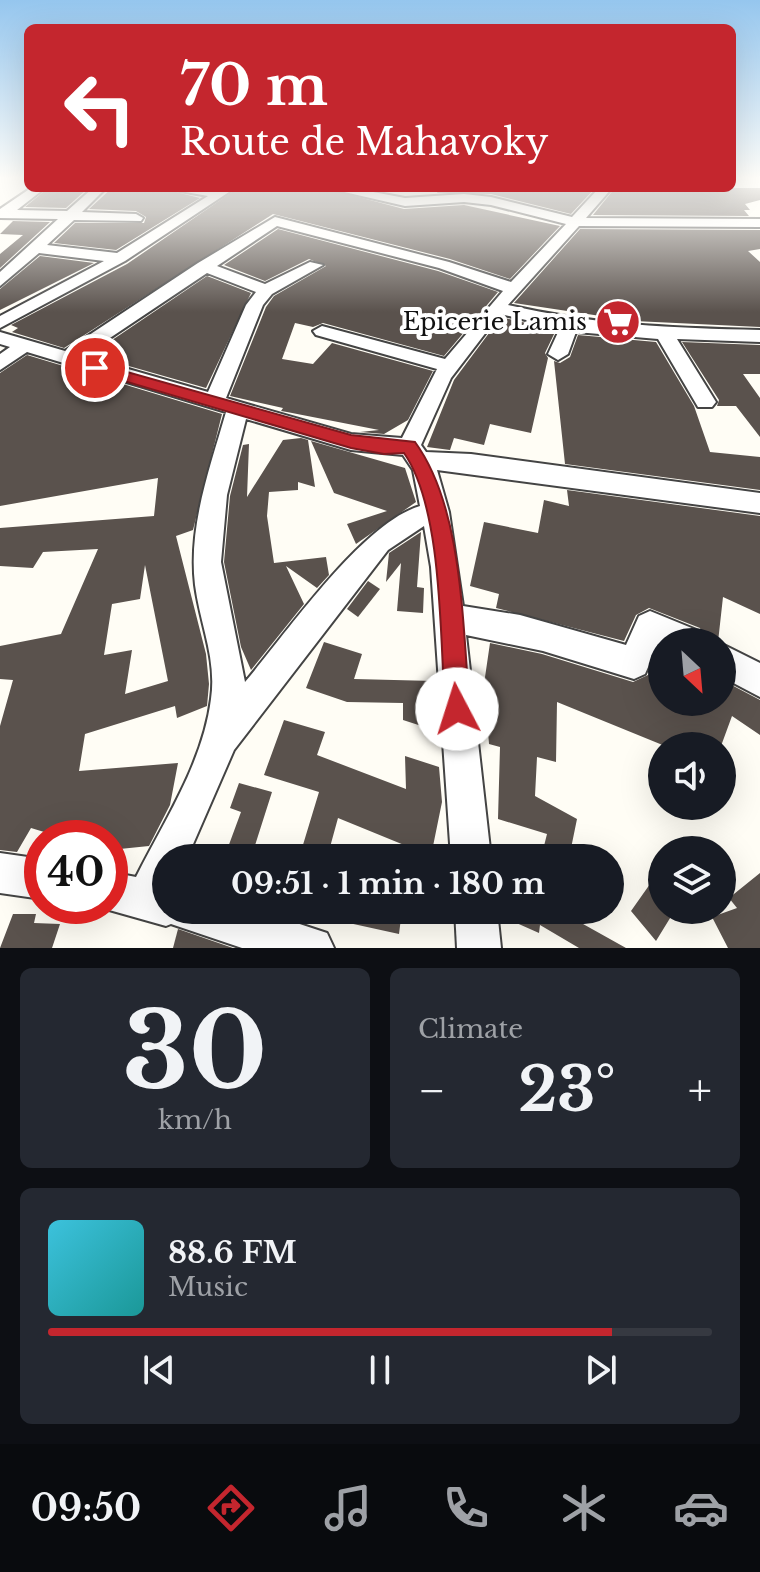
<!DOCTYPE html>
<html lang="en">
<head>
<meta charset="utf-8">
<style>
	body { margin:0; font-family:"Libre Baskerville",serif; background:#242831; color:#f1f3f6; height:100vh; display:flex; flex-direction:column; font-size:30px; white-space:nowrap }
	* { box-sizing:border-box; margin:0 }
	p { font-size:26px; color:#9ea1a6 }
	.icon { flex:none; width:44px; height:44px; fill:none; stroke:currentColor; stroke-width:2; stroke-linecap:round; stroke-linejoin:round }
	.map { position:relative; height:948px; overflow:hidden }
	.drawer { display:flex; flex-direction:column; gap:20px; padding:20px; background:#0d0f14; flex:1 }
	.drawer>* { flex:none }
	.banner { position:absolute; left:24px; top:24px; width:712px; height:168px; border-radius:12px; box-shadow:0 8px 32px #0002; background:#c4262e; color:#fff; overflow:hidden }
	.needle { width:52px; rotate:154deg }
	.buttons { position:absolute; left:648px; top:628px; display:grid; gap:16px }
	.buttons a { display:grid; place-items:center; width:88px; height:88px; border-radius:50%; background:#171b24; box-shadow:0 8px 32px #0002; font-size:40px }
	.speed { position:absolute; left:24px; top:820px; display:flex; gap:16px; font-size:40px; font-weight:700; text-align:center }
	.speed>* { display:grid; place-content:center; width:104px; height:104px; border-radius:50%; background:#171b24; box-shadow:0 8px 32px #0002; line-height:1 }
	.speed .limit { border:12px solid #d22; background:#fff; color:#111 }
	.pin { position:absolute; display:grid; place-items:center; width:68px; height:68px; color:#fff; margin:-34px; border:4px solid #fff; border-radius:50%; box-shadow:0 2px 8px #0007 }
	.me { position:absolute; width:88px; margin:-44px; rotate:355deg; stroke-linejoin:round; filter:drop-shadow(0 0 6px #0008) }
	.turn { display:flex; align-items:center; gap:28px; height:168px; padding:0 24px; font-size:36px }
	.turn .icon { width:104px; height:104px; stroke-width:2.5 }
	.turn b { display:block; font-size:56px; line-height:68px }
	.big { font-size:60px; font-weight:700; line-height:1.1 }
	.drawer .widget { flex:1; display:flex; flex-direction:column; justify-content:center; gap:12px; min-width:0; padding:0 28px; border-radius:12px; background:#242831 }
	.drawer .dial { align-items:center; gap:0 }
	.dial b { font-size:104px; line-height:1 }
	.song { display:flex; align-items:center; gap:24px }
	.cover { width:96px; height:96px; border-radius:12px; background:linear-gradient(135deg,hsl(190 70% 55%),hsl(180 70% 35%)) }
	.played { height:8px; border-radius:4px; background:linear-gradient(90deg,#c4262e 85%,#363941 85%) }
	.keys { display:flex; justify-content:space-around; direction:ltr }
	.heat { display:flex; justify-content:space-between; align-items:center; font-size:44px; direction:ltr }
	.drawer .tiles { flex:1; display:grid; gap:20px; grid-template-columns:1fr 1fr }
	.widget:last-child { grid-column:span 2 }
	.trip { position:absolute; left:152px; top:844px; width:472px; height:80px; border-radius:40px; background:#171b24; box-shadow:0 8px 32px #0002; font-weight:700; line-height:80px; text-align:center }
	.tab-bar { display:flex; height:128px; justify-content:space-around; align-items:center; background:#090b0e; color:#9ea1a6 }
	.tab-bar .icon { width:56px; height:56px }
	.tab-bar .on { color:#c4262e }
	.tab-bar b { font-size:36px; color:#f1f3f6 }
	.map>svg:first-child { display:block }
</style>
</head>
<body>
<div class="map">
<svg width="760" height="948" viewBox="0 0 760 948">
	<rect width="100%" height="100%" fill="#fffdf5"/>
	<g fill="#5a524d" fill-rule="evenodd">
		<path d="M48,188H88L66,208L25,207Z"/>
		<path d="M112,188H160L200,198L116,250L54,243L75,223H144L146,217L136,211L89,209Z"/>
		<path d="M238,188H324L404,209L464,205L560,226L510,279L450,259L273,214L64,348L12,332L18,328L11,325L127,264Z"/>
		<path d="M439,188L453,190L595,188L571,214L491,194L437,193Z"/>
		<path d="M615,188H760V200L745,204L750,210H744L749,216L593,215Z"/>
		<path d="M13,221L50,222L0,268V254L23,235L0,234Z"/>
		<path d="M278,229L438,271L498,292L444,356L323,323L313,327L295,323L282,359L313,364L332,343L433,371L408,420L384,434L360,432L379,430L287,412L281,411L283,408L230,396L266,307L274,296L326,266L309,259L265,281L224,265Z"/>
		<path d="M580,229L760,230V249L748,251L760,262V327L634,321L514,303Z"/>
		<path d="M40,256L94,263L0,310V289Z"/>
		<path d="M207,276L251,293L206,388L90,355Z"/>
		<path d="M501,317L556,330L545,353L548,358L531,433L490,424L484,445L454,438L450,450L427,447L454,380Z"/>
		<path d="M578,335L656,342L694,406L710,452L760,457V490L565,464L554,361L560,363L570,357Z"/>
		<path d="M682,342L760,345V374H743L760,398V437L736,406H717L719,400Z"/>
		<path d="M27,355L222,414L193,530L176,536L206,654L209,684L207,706L177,718L175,706L85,734L79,771L178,763L170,805L149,846L110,850V838H64L31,828L17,852L0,850V726L13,680L0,679V646L61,634L98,549L43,552L33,568L0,566V528L154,516L158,478L0,506V373ZM145,565L168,681L125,694L132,650L104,655L112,604L140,599Z"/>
		<path d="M301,438L308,440L315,487L298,482V490L269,492L267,516L274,563L326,557L329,575L317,588L286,566L304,604L251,670L241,647L224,562L230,496L243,445L249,444L247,497L283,440Z"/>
		<path d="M311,441L405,468L416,502L356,544L347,524L387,511L334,493Z"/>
		<path d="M567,490L760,516V614L723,597L718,642H706L700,628L649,608L636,615L624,641L496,608L499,594L470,586L484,522L538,533L544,500L569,506Z"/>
		<path d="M421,532L417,587L424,588L423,613L397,611L401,563L386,582L389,553Z"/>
		<path d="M368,581L380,589L358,617L347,609Z"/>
		<path d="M324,642L362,654L354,679L434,681L437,731L403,720V703L347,702L306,688Z"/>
		<path d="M490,643L542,654L633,682L648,675L662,647V702H722V680L760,700V735L732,716L721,746H665L557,702L556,762L537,757L535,796L577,819L569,858H541L547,834L498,819L500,747L489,744L484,684Z"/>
		<path d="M284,720L325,732L317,755L406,789L405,756L439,767L442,802L431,856L338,818L327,858H299L319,792L264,775Z"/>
		<path d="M239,783L272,792L251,858L227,850L241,812L230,808Z"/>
		<path d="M662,867V910H675L656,941L631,911Z"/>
		<path d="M760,873V948H728L712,917L737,908L729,898Z"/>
		<path d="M327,910H402L399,934L326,918Z"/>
		<path d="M500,910H558L626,948H579L540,925L539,933L501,916Z"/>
		<path d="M13,914H36L34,923L60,924L52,948H0Z"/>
		<path d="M178,929L233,948H173Z"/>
	</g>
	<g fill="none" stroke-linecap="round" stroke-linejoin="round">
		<g stroke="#444" stroke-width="4">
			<g id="minor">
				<path d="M31,188H45L17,210L67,211L93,188H106L82,212L136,214L143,218L141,221L74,220L47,245L117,253L208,196L163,188H235L125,261L0,328V316L104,261L39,253L0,286V272L58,219L0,218V209Z"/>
				<path d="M327,188H352L405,198L464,194L491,197L572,217L599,188H612L586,218L760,219V227L579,226L508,305C595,325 671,328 760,330V342L677,339L716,402L712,407H698L658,339L576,332L568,354L558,360L548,354L560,328L500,314L451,378L421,445L426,452L471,454L760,493V513L437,470L449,512L463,606L520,615L626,645L639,616L650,611L699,631L703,642L658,644L645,674L634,679L543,651L466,635L491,858H451L431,567L424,526L388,550L234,750L187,858H166V910H257L327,933L334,948H242L171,924L166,926L95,906H110V872L136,877C164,821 203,763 211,699C217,659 200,624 195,585C188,526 210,468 226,412L27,352L0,370V354L10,347L0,344V332L65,351L198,263L275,217L449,262L511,282L566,224L491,205L464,202L405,206ZM277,226L439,268L503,291L445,359L322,326L313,331L316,335L437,369L402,438L351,434L226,398L263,305L272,294L323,265L310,262L265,284L217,266ZM207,273L256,292L246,305L208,392L83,356ZM246,419L351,450L403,455L413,470L420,506C362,523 286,634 245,682L221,562L227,495Z"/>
				<path d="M722,644L760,663V697L722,677Z"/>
				<path d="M0,853L42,859V899L0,893Z"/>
				<path d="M455,910H497L501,948H457Z"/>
			</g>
		</g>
		<use href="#minor" fill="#fff" fill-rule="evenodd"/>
	</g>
	<linearGradient id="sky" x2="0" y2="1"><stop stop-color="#95c6ee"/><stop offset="0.57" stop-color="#fffefa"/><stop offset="1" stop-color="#fffefa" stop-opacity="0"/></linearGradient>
	<rect width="760" height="312" fill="url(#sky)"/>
	<path fill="#c4262e" stroke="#7f191e" stroke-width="2" d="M95,363L351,435L415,442C464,509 462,627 470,709L466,718L457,722L448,718L445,709C440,639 443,509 404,453L384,454L351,448L90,371V364Z"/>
	<defs>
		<g id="supermarket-disc" transform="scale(2.3)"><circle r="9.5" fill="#c4262e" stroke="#fff"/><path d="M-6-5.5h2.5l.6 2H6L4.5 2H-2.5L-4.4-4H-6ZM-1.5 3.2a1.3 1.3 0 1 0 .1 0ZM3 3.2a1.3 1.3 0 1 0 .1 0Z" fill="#fff"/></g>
	</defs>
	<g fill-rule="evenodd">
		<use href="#supermarket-disc" x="618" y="322"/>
	</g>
	<g text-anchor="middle" stroke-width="8" stroke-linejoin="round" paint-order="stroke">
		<g font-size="24" fill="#111" stroke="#fff" text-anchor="end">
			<text x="587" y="330">Epicerie Lamis</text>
		</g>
	</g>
</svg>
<div class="buttons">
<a><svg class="needle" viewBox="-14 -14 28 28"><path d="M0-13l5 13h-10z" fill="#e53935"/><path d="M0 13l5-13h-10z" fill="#9ea1a6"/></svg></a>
<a><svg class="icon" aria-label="sound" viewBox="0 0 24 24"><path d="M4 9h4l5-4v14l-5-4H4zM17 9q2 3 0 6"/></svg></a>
<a><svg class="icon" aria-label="layers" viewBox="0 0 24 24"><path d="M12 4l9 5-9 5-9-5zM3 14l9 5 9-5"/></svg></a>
</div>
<div class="speed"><div class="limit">40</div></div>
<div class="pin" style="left:95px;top:368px;background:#d93025"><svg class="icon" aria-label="arrive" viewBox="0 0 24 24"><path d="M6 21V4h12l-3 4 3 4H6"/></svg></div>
<svg class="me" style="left:457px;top:709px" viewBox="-20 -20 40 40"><circle r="19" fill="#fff"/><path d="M0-13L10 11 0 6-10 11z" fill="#c4262e"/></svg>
<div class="trip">09:51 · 1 min · 180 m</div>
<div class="banner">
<div class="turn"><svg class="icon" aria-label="left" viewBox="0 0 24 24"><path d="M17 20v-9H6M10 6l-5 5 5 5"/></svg><div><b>70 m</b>Route de Mahavoky</div></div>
</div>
</div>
<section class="drawer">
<div class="tiles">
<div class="widget dial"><b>30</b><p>km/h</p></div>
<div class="widget"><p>Climate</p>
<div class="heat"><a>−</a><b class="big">23°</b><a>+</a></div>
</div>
<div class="widget">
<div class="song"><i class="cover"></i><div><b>88.6 FM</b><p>Music</p></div></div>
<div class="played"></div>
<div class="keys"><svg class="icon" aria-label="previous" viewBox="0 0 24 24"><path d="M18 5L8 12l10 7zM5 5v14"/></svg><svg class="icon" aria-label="pause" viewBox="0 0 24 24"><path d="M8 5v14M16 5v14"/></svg><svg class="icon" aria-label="next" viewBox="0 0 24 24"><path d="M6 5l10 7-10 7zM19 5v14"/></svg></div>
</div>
</div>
</section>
<nav class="tab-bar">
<b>09:50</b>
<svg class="icon on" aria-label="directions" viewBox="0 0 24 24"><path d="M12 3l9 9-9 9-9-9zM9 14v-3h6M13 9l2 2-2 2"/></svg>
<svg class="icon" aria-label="music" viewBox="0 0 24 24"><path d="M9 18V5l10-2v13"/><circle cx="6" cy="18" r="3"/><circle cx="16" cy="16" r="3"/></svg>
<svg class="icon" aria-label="phone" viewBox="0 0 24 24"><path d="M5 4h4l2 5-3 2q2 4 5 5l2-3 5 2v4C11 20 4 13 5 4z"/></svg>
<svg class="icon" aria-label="climate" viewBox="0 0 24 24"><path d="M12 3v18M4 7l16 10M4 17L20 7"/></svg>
<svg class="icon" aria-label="car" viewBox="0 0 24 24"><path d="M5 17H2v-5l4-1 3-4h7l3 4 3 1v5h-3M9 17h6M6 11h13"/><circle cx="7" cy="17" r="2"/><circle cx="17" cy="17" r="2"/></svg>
</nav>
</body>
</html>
